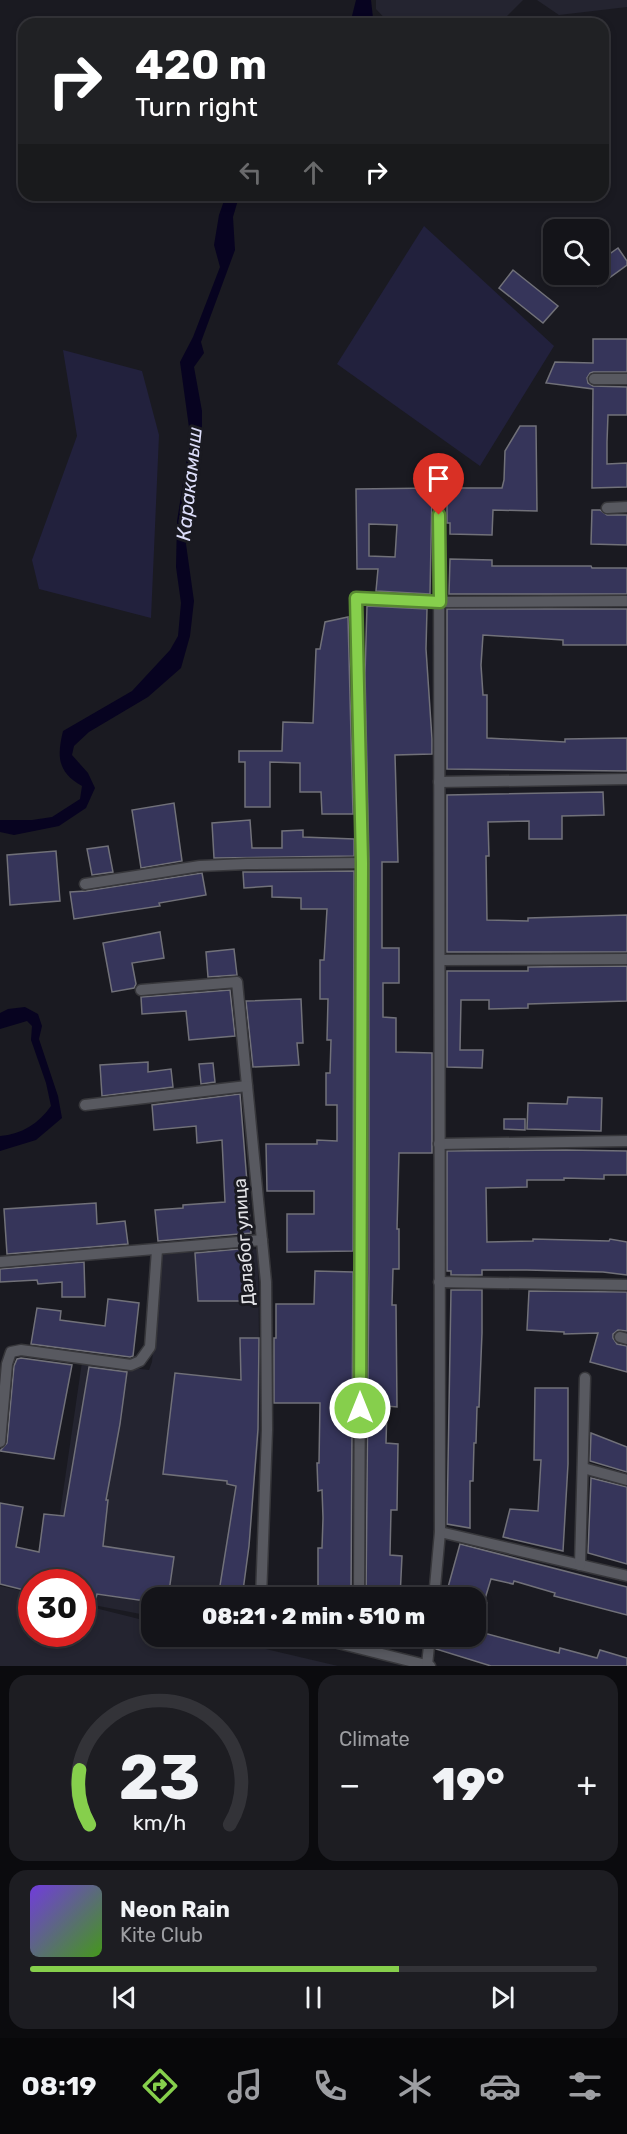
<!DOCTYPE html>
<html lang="en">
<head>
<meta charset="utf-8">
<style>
	body { margin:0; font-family:Rubik,sans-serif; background:#1d1d22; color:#f1f3f6; height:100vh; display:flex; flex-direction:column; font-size:22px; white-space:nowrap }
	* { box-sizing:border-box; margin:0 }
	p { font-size:20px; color:#9d9ea2 }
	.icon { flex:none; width:33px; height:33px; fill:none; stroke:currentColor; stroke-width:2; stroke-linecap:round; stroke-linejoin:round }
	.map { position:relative; height:1666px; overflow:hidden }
	.drawer { display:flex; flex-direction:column; gap:9px; padding:9px; background:#0b0b0e; flex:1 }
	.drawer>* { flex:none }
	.hud { position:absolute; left:18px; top:18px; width:591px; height:183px; border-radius:18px; box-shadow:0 3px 9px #0003,0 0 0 2px #333338; background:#202124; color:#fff; overflow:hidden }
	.tools { position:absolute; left:543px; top:219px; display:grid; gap:12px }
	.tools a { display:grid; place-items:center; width:66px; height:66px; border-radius:12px; background:#141419; box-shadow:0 3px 9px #0003,0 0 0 2px #333338; font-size:30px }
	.speed { position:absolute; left:18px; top:1569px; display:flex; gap:12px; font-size:30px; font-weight:700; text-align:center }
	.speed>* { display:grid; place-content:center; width:78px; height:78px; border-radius:50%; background:#141419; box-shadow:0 3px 9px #0003,0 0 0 2px #333338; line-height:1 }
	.speed .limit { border:9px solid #d22; background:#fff; color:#111 }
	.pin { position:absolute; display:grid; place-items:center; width:51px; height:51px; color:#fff; margin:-62px -26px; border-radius:50% 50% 50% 0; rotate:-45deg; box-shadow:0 0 6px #0007 }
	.pin .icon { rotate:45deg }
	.me { position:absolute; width:66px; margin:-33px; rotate:0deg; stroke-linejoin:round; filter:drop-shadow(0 0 4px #0008) }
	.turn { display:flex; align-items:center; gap:21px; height:126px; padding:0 18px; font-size:27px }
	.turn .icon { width:78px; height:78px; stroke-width:2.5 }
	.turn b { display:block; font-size:42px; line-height:51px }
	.lanes { display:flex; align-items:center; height:57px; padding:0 18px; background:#0003; justify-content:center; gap:30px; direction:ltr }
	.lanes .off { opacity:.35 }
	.big { font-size:45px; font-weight:800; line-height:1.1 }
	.drawer .widget { flex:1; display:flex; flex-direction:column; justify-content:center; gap:9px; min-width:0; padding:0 21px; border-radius:18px; background:#1d1d22 }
	.drawer .dial { align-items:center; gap:0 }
	.dial svg { height:156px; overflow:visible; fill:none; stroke:#333338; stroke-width:7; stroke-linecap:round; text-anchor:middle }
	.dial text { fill:#f1f3f6; stroke:none }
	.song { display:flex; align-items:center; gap:18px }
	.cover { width:72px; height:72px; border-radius:9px; background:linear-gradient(135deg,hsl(260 70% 55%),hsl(100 70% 35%)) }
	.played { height:6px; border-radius:3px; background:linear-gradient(90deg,#86cf4c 65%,#333338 65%) }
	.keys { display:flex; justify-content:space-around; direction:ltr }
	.heat { display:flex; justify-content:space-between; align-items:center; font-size:33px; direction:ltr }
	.drawer .tiles { flex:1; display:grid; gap:9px; grid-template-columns:1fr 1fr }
	.widget:last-child { grid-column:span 2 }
	.trip { position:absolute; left:141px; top:1587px; width:345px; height:60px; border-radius:18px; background:#141419; box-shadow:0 3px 9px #0003,0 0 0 2px #333338; font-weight:800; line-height:60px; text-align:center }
	.tab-bar { display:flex; height:96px; justify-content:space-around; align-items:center; background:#08080a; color:#9d9ea2 }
	.tab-bar .icon { width:42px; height:42px }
	.tab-bar .on { color:#86cf4c }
	.tab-bar b { font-size:27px; color:#f1f3f6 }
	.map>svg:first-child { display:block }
</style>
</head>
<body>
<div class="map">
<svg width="627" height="1666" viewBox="0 0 627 1666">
	<rect width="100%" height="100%" fill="#1a1a21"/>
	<g fill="#242430">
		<path d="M376,0H523L499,24H390L376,9Z"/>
		<path d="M537,0H627V7L559,15Z"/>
		<path d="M258,1249L260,1432L241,1597L152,1598L151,1616L83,1603L82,1582H50L82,1362L149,1370L152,1362L161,1254Z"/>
		<path d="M0,1586L31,1593L32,1634H82L83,1605L151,1622L152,1636L214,1637L338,1666H0Z"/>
	</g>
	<g fill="#22213d">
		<path d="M424,226L554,346L480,466L337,364Z"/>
		<path d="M63,350L142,371L159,435L151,618L39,589L32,560L77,436Z"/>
	</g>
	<g fill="#070320">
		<path d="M356,0H371L373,18L370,24H350Z"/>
		<path d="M226,195H246L238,200L233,217L235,250L201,342L204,353L194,367L202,411V451L186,544L194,601L190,636L181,668L148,697L89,732L74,746L72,755L88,773L95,788L86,808L59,826L14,835L0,832V820H32L52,817L80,799L82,786C57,772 57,756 63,731L132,691L170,650L178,636L181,603L176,567L177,521L187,458L191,442L180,362L193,337L220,267L214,245L219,215Z"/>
		<path d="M25,1007L38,1014L42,1026L39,1039L58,1096L62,1118L36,1140L0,1151V1136C22,1134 38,1124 51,1106L46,1083L31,1040L32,1026L27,1021L0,1029V1013L8,1009Z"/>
	</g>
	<g fill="#36355a" stroke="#717179" stroke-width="1.5" fill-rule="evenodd">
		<path d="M618,248L627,261V265L598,286V262Z"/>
		<path d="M513,270L558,306L543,323L499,288Z"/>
		<path d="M593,339H627V372H593L590,373L587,378L588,383L593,386L627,387V415H608L607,442V464L627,463V487L592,488L593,389L546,383L555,362L593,363Z"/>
		<path d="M520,426H536L537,511L493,510L492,535L450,534V523H447V493L444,488H502L504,480L505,451Z"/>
		<path d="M434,488L432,493L430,594L376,591L378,569H357L356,489ZM369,524L397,525L395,557L369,556Z"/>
		<path d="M592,510H600L607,515H627V545L591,544Z"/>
		<path d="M450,559L492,560V566H591L592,568H627V594H449Z"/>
		<path d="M367,606L427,609L426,649L432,739V754L395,755L398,862H382V948H399V983H383V1017L396,1018V1052L432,1053V1153H399L397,1229H399V1269H393L392,1305H396L397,1407L387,1406L386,1443L398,1444L397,1510H391L390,1555L402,1556L400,1598H366L369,1272V863L365,674Z"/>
		<path d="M447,609H627V645H563V640L483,635L481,665L483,695H487V738L565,742V739L627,738V771L447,769Z"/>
		<path d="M348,617L353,814H322L321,792H300V763L270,762V807H245V762H239V751H282L283,722L313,723L316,649H320L325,622Z"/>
		<path d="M603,792L604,815L562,816V839H529V821L488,822L489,856H486L487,920L528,921V918L627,915V952H447V795Z"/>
		<path d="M174,803L182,861L141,868L132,810Z"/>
		<path d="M250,820L252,848H282V831L303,830V837L354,839V856L214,858L212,823Z"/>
		<path d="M108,846L113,872L92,875L87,849Z"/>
		<path d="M56,851L60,901L10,905L7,855Z"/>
		<path d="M354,871L353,1251L287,1252V1214H314V1191H267L266,1144H317V1140L337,1141V1105H326V1073H330L331,1040H327L328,999H320V960H324L327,909H301V898L272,897V886L244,888L243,872Z"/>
		<path d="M202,873L206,895L159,903L160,906L74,919L70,892L86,891Z"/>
		<path d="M160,932L164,958L132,963L136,984L134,988L112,992L103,943Z"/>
		<path d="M234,949L237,975L208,977L206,952Z"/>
		<path d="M627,966V1001L528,1004V1008L489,1009V1000H461L460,1050H483L482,1068L447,1067V971H528V967Z"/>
		<path d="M230,990L235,1036L189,1040L186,1011L142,1014L141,997Z"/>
		<path d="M301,999L303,1043H297L299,1065L253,1067L246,1001Z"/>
		<path d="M148,1062V1072L171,1069L173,1087L102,1096L100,1065Z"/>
		<path d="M213,1063L215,1082L201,1084L199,1064Z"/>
		<path d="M240,1094L251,1233L158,1241L155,1210L183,1208V1205L225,1202L222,1140L197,1143L196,1126L154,1130L152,1105Z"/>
		<path d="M568,1097L602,1098L601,1131L527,1129L528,1103L567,1104Z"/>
		<path d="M504,1119H525V1130L504,1129Z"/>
		<path d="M566,1150L627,1151V1175H604V1179L564,1178V1180H527V1187L486,1188L487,1242L533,1241V1239L609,1241L610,1239L627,1242V1275L603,1272L527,1270H482V1275H451V1271H447V1151Z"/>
		<path d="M96,1203L97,1224L125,1221L128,1244L7,1254L4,1209Z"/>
		<path d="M250,1248V1301H198L195,1253Z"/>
		<path d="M84,1262L85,1297H62V1282L38,1284L37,1280L0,1282V1269Z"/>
		<path d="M315,1271L353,1272L351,1598H321V1587L318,1586V1548H322L323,1518L322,1490L318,1491L317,1463H319L320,1403H274V1338H276V1304H314Z"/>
		<path d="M451,1290H482V1333L479,1407H477L476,1443H474L473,1481H470V1528L447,1524Z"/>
		<path d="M529,1291L627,1292V1331L618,1330L613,1334V1338L617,1344L627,1346V1372L590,1362L598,1333L564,1334V1332L527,1330Z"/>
		<path d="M108,1299L139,1303L133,1356L130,1357L31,1344L37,1308L61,1311L60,1320L105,1326Z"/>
		<path d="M240,1338H259L258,1429L249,1546L242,1598H218L236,1486L227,1484V1481L163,1474L175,1373L241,1380Z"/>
		<path d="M21,1358L72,1365L54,1459L0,1451L7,1443L14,1366L17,1359Z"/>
		<path d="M89,1367L127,1372L120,1424L106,1500H108L103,1546L174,1557L168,1598H152V1602L97,1594L96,1598L82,1596V1582H32V1592L0,1584V1503L23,1507L16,1547L39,1552L44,1514L64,1516Z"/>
		<path d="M535,1388H568V1464L563,1551L503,1537L510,1509L538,1511L541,1460H534Z"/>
		<path d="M591,1433L627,1447V1472L590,1461Z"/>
		<path d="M591,1478L627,1487V1564L588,1553Z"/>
		<path d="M460,1544L627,1587V1615L554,1596L555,1593L514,1581L513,1584L491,1579L484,1602L487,1603L480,1632L559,1653L560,1648L597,1658L600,1650L627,1658V1666H491L436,1649L438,1636H476V1598H445Z"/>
	</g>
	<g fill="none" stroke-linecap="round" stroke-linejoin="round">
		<g stroke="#37373b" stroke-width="13">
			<g id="minor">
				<path d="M594,379H627"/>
				<path d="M607,508L627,507"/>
				<path d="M439,782L627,779"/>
				<path d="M85,884L200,866L247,864L362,863"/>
				<path d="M440,960L627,959"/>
				<path d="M141,990L237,982L266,1282L267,1430L261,1598"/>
				<path d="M85,1105L247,1086"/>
				<path d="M439,1144L627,1141"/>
				<path d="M0,1262L262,1240"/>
				<path d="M439,1282L627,1285"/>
				<path d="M620,1337L627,1339"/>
				<path d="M0,1442L7,1364L11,1352L21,1350L131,1365L140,1361L150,1347L157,1250"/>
				<path d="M583,1468L627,1480"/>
				<path d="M440,1532L627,1576"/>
				<path d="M580,1565L585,1378"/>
				<path d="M359,1598L362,863L356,598L440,602L627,601"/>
				<path d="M434,1598L440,1532L439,493"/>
				<path d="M310,1636L430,1666"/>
				<path d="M427,1665L430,1636"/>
			</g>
		</g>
		<use href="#minor" stroke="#585960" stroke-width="10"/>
	</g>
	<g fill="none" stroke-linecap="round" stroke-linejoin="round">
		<g stroke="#578731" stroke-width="15">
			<path id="route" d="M360,1408L362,863L356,598L440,602L439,515"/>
		</g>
		<use href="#route" stroke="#86cf4c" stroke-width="10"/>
	</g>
	<g text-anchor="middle" stroke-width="6" stroke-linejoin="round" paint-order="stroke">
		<g font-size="18" fill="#e3e3e7" stroke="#1a1a21">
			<text transform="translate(244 1242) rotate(-94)" y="6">Далабог улица</text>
		</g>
		<g font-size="20" font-style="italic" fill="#dcddf9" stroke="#1a1a21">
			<text transform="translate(189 484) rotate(-84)" y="7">Каракамыш</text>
		</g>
	</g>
</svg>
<div class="tools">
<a><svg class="icon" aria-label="search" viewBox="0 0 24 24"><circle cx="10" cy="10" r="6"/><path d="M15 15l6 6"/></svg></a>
</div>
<div class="speed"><div class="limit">30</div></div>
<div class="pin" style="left:439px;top:515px;background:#d93025"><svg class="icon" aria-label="arrive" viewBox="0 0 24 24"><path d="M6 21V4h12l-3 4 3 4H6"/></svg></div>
<svg class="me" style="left:360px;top:1408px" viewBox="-20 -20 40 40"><circle r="17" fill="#86cf4c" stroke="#fff" stroke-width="3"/><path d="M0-11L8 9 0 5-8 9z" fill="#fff"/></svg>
<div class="trip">08:21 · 2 min · 510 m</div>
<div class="hud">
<div class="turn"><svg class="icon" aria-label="right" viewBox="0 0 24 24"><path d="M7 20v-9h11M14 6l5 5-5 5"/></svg><div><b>420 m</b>Turn right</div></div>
<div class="lanes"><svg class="icon off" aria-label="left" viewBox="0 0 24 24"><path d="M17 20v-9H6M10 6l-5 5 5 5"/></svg><svg class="icon off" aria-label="ahead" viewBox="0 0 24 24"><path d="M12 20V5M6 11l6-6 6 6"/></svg><svg class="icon" aria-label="right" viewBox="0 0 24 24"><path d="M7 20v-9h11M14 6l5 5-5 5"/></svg></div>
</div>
</div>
<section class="drawer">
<div class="tiles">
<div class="widget dial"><svg viewBox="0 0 100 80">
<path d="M14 69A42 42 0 1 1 86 69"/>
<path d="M14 69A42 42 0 0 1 9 41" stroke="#86cf4c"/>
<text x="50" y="56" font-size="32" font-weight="700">23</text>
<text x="50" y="72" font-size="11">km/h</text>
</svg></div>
<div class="widget"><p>Climate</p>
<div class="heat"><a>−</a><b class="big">19°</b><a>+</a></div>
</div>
<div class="widget">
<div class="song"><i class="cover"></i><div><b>Neon Rain</b><p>Kite Club</p></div></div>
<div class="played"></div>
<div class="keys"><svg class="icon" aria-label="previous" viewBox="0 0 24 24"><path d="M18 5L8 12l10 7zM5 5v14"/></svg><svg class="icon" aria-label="pause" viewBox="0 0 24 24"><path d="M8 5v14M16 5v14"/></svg><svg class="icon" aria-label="next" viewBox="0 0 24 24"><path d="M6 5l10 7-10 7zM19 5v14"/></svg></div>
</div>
</div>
</section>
<nav class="tab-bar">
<b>08:19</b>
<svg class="icon on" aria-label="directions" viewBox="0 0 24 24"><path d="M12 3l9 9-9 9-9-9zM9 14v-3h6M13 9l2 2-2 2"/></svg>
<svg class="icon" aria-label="music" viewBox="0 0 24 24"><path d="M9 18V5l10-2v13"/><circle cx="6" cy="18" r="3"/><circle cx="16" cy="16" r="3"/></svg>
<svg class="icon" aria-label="phone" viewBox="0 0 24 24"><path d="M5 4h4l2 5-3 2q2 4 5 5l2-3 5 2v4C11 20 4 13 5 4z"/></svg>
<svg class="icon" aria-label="climate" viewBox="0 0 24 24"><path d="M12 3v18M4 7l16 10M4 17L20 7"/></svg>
<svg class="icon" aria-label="car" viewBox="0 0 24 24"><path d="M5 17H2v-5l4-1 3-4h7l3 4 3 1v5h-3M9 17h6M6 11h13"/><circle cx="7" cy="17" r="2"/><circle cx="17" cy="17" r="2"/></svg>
<svg class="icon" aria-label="filters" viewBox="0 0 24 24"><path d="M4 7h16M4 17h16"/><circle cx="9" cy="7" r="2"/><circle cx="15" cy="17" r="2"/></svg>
</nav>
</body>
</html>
